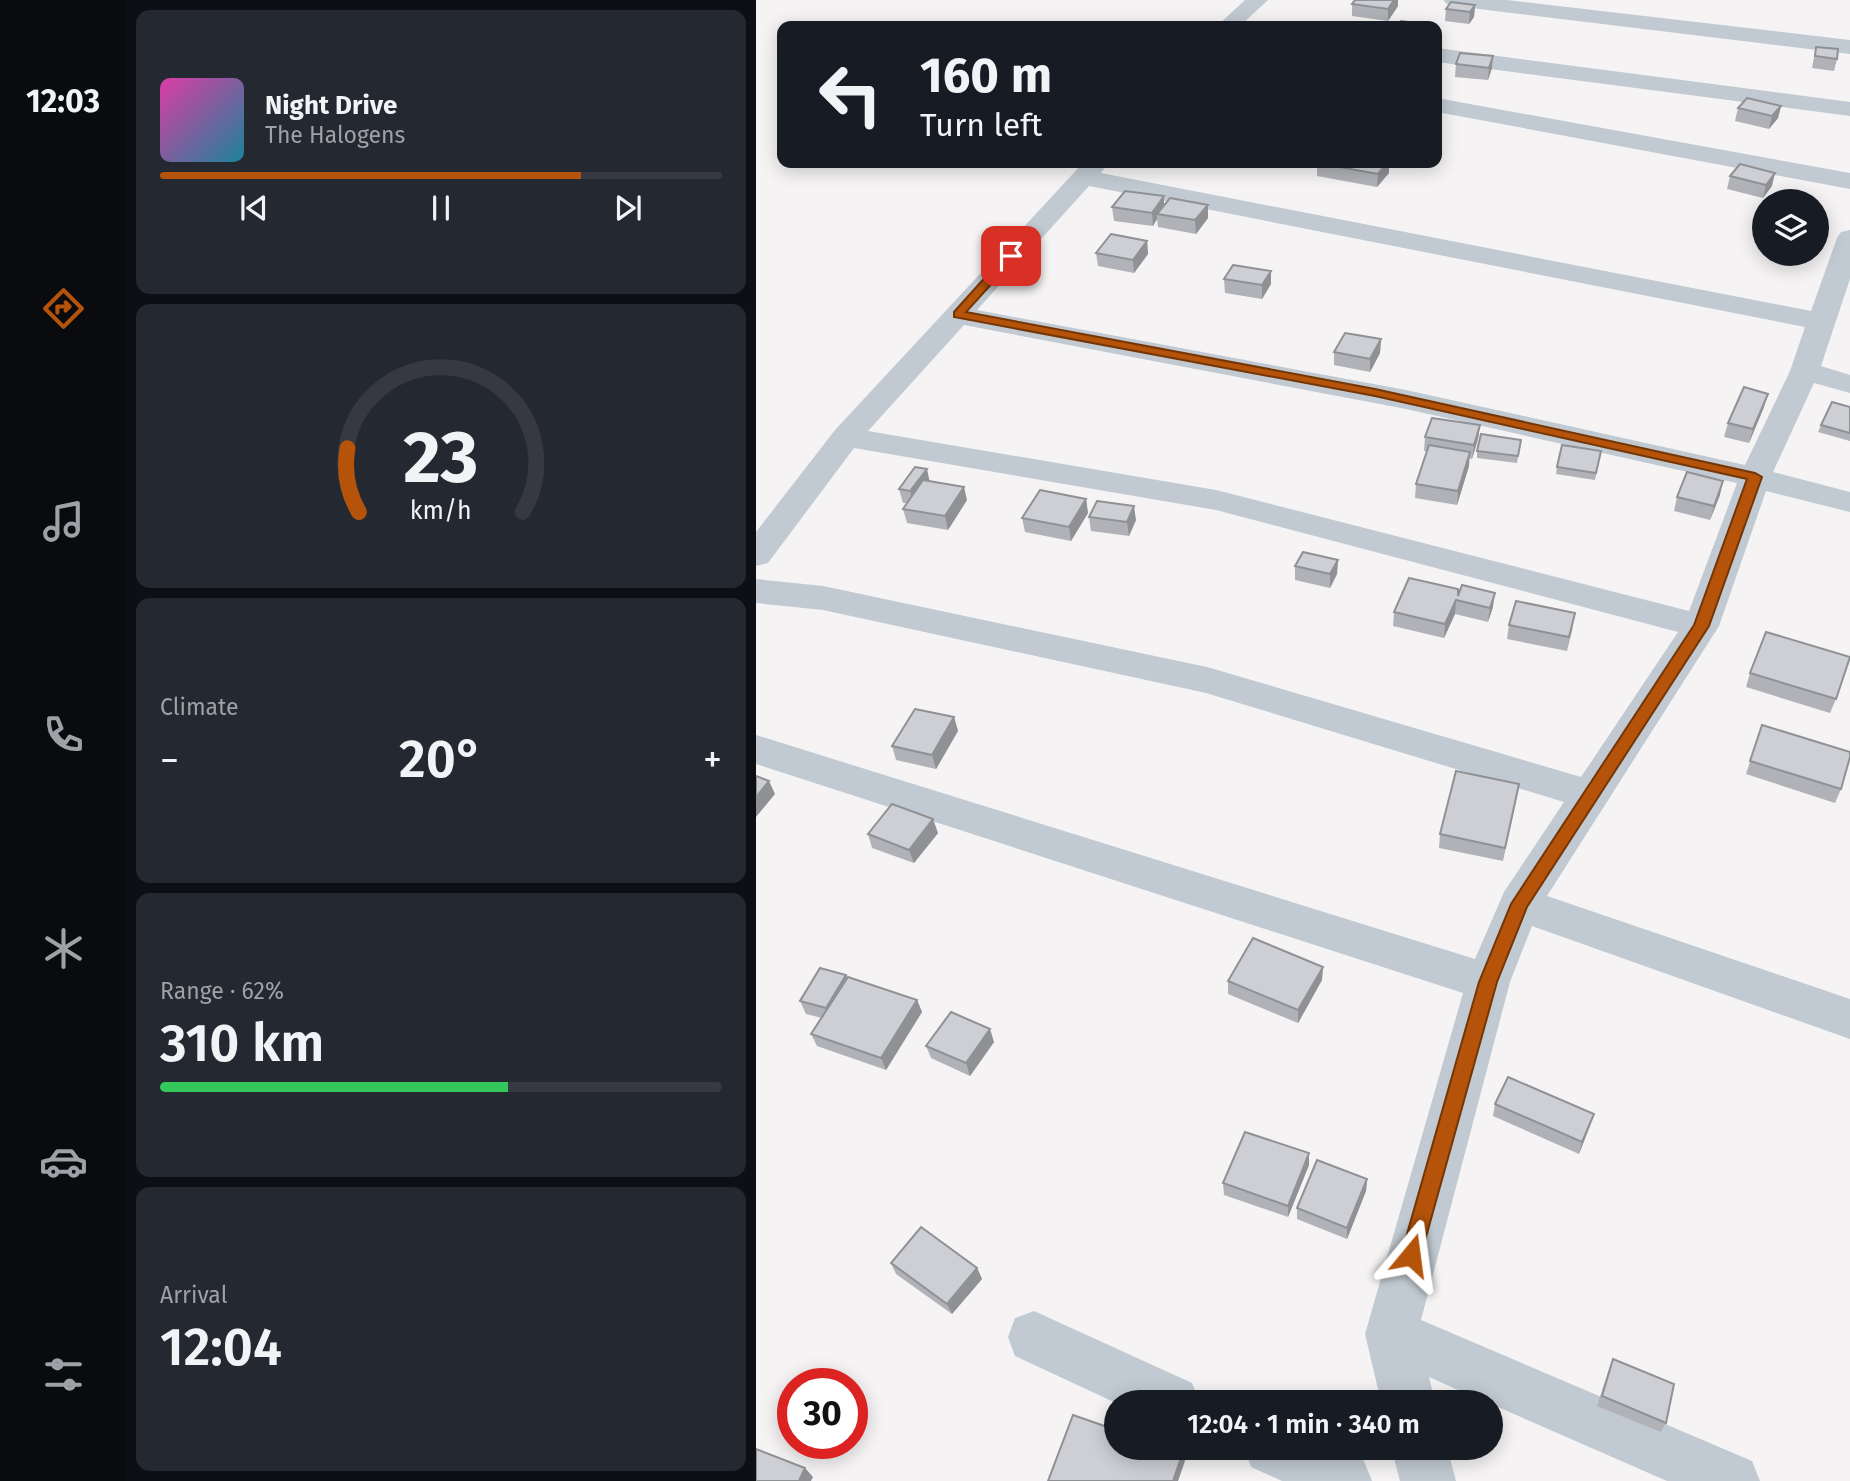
<!DOCTYPE html>
<html lang="en">
<head>
<meta charset="utf-8">
<style>
	body { margin:0; font-family:"Fira Sans",sans-serif; background:#242831; color:#f1f3f6; height:100vh; display:flex; flex-direction:column; font-size:26px; white-space:nowrap }
	* { box-sizing:border-box; margin:0 }
	p { font-size:23px; color:#9ea1a6 }
	.icon { flex:none; width:38px; height:38px; fill:none; stroke:currentColor; stroke-width:2; stroke-linecap:round; stroke-linejoin:round }
	.map { position:relative; flex:1; overflow:hidden }
	.details { display:flex; flex-direction:column; gap:10px; padding:10px; background:#0d0f14; width:630px }
	.details>* { flex:none }
	.top-card { position:absolute; left:21px; top:21px; width:665px; height:147px; border-radius:14px; box-shadow:0 4px 18px #0003; background:#171b24; color:#f1f3f6; overflow:hidden }
	.controls { position:absolute; left:996px; top:189px; display:grid; gap:14px }
	.controls a { display:grid; place-items:center; width:77px; height:77px; border-radius:50%; background:#171b24; box-shadow:0 4px 18px #0003; font-size:35px }
	.speed { position:absolute; left:21px; top:1368px; display:flex; gap:14px; font-size:35px; font-weight:700; text-align:center }
	.speed>* { display:grid; place-content:center; width:91px; height:91px; border-radius:50%; background:#171b24; box-shadow:0 4px 18px #0003; line-height:1 }
	.speed .limit { border:10px solid #d22; background:#fff; color:#111 }
	.pin { position:absolute; display:grid; place-items:center; width:60px; height:60px; color:#fff; margin:-30px; border-radius:14px; box-shadow:0 4px 10px #0006 }
	.me { position:absolute; width:77px; margin:-38px; rotate:16deg; stroke-linejoin:round; filter:drop-shadow(0 0 5px #0008) }
	.turn { display:flex; align-items:center; gap:24px; height:147px; padding:0 28px; font-size:32px }
	.turn .icon { width:91px; height:91px; stroke-width:2.5 }
	.turn b { display:block; font-size:49px; line-height:60px }
	.big { font-size:52px; font-weight:600; line-height:1.1 }
	.details .card { flex:1; display:flex; flex-direction:column; justify-content:center; gap:10px; min-width:0; padding:0 24px; border-radius:14px; background:#242831 }
	.details .dial { align-items:center; gap:0 }
	.dial svg { height:182px; overflow:visible; fill:none; stroke:#363941; stroke-width:7; stroke-linecap:round; text-anchor:middle }
	.dial text { fill:#f1f3f6; stroke:none }
	.song { display:flex; align-items:center; gap:21px }
	.cover { width:84px; height:84px; border-radius:10px; background:linear-gradient(135deg,hsl(320 70% 55%),hsl(190 70% 35%)) }
	.played { height:7px; border-radius:4px; background:linear-gradient(90deg,#b45309 75%,#363941 75%) }
	.keys { display:flex; justify-content:space-around; direction:ltr }
	.heat { display:flex; justify-content:space-between; align-items:center; font-size:38px; direction:ltr }
	.charge { height:10px; border-radius:5px; background:linear-gradient(90deg,#34c759 62%,#363941 0) }
	.trip { position:absolute; left:348px; top:1390px; width:399px; height:70px; border-radius:35px; background:#171b24; box-shadow:0 4px 18px #0003; font-weight:600; line-height:70px; text-align:center }
	main { display:flex; flex:1; min-height:0 }
	.dock { display:flex; flex-direction:column; width:126px; justify-content:space-around; align-items:center; background:#090b0e; color:#9ea1a6 }
	.dock .icon { width:49px; height:49px }
	.dock .on { color:#b45309 }
	.dock b { font-size:32px; color:#f1f3f6 }
	.map>svg:first-child { display:block }
</style>
</head>
<body>
<main>
<nav class="dock">
<b>12:03</b>
<svg class="icon on" aria-label="directions" viewBox="0 0 24 24"><path d="M12 3l9 9-9 9-9-9zM9 14v-3h6M13 9l2 2-2 2"/></svg>
<svg class="icon" aria-label="music" viewBox="0 0 24 24"><path d="M9 18V5l10-2v13"/><circle cx="6" cy="18" r="3"/><circle cx="16" cy="16" r="3"/></svg>
<svg class="icon" aria-label="phone" viewBox="0 0 24 24"><path d="M5 4h4l2 5-3 2q2 4 5 5l2-3 5 2v4C11 20 4 13 5 4z"/></svg>
<svg class="icon" aria-label="climate" viewBox="0 0 24 24"><path d="M12 3v18M4 7l16 10M4 17L20 7"/></svg>
<svg class="icon" aria-label="car" viewBox="0 0 24 24"><path d="M5 17H2v-5l4-1 3-4h7l3 4 3 1v5h-3M9 17h6M6 11h13"/><circle cx="7" cy="17" r="2"/><circle cx="17" cy="17" r="2"/></svg>
<svg class="icon" aria-label="filters" viewBox="0 0 24 24"><path d="M4 7h16M4 17h16"/><circle cx="9" cy="7" r="2"/><circle cx="15" cy="17" r="2"/></svg>
</nav>
<section class="details">
<div class="card">
<div class="song"><i class="cover"></i><div><b>Night Drive</b><p>The Halogens</p></div></div>
<div class="played"></div>
<div class="keys"><svg class="icon" aria-label="previous" viewBox="0 0 24 24"><path d="M18 5L8 12l10 7zM5 5v14"/></svg><svg class="icon" aria-label="pause" viewBox="0 0 24 24"><path d="M8 5v14M16 5v14"/></svg><svg class="icon" aria-label="next" viewBox="0 0 24 24"><path d="M6 5l10 7-10 7zM19 5v14"/></svg></div>
</div>
<div class="card dial"><svg viewBox="0 0 100 80">
<path d="M14 69A42 42 0 1 1 86 69"/>
<path d="M14 69A42 42 0 0 1 9 41" stroke="#b45309"/>
<text x="50" y="56" font-size="32" font-weight="700">23</text>
<text x="50" y="72" font-size="11">km/h</text>
</svg></div>
<div class="card"><p>Climate</p>
<div class="heat"><a>−</a><b class="big">20°</b><a>+</a></div>
</div>
<div class="card"><p>Range · 62%</p><b class="big">310 km</b><div class="charge"></div></div>
<div class="card"><p>Arrival</p><b class="big">12:04</b></div>
</section>
<div class="map">
<svg width="1094" height="1481" viewBox="0 0 1094 1481">
	<rect width="100%" height="100%" fill="#f5f3f3"/>
	<g fill="none" stroke-linecap="round" stroke-linejoin="round">
		<g fill="#c1cad2" fill-rule="evenodd">
			<path d="M489,0H512L484,26H461Z"/>
			<path d="M687,0H751L1094,40V54L698,6L691,4Z"/>
			<path d="M681,48L1094,102V116L681,62Z"/>
			<path d="M681,98L1094,173V189L681,112Z"/>
			<path d="M327,163H352L345,173L1055,311L1081,238L1085,232L1094,230V279L1065,366L1094,375V393L1058,383L1017,472L1094,492V512L1010,491L963,626L791,896L1094,999V1039L776,926L754,982L665,1320L996,1461L1004,1481H911L735,1404V1402H729L673,1377L679,1402H625L609,1334L707,993L0,764V735L719,959L748,892L808,802L450,693L67,610L0,603V579L67,586L451,667L825,777L922,632L460,510L98,448L12,563L0,566V532L79,430ZM333,186L1049,327L1034,371L989,465L650,390L221,310ZM208,325L650,409L981,483L933,611L460,490L112,431Z"/>
			<path d="M278,1311L436,1383L444,1402L360,1403L259,1356L252,1337L259,1318Z"/>
			<path d="M488,1447H577L608,1461L616,1481H526L495,1467Z"/>
			<path d="M635,1447H691L700,1481H644Z"/>
		</g>
	</g>
	<g fill="#b0b2b7">
		<path d="M596,4L642,6L632,21L596,16Z"/>
		<path d="M719,5L718,17L713,24L689,21L690,9Z"/>
		<path d="M1060,47L1081,59L1078,71L1056,68Z"/>
		<path d="M700,64L736,68L732,80L699,77Z"/>
		<path d="M1025,106L1022,118L1013,129L979,121L982,108Z"/>
		<path d="M561,163L633,173L621,187L561,176Z"/>
		<path d="M974,176L1016,186L1007,198L971,189Z"/>
		<path d="M408,196V205H452V218L440,234L402,227L401,219L397,226L358,221L356,207Z"/>
		<path d="M391,241L392,254L378,273L342,266L340,253Z"/>
		<path d="M468,279L515,284L506,299L469,293Z"/>
		<path d="M625,339L624,353L614,372L578,365V352Z"/>
		<path d="M1008,407L993,443L968,437L972,423Z"/>
		<path d="M1094,407V441L1062,432L1065,425Z"/>
		<path d="M724,425L722,439L716,459L713,458V466L701,505L659,498L660,484L671,451H668L669,437Z"/>
		<path d="M765,440L761,463L721,458V451Z"/>
		<path d="M845,451L839,480L800,474L801,467Z"/>
		<path d="M173,481L211,500L192,530L151,523L147,509L151,503H147L143,489Z"/>
		<path d="M964,495L954,520L918,511L921,497Z"/>
		<path d="M330,499L332,513L315,541L269,532L266,518Z"/>
		<path d="M333,517L380,520L373,536L335,531Z"/>
		<path d="M582,560L581,574L574,588L539,580V566Z"/>
		<path d="M702,596L737,607L732,622L699,614L688,638L637,626L638,612Z"/>
		<path d="M753,625L817,627L811,651L751,639Z"/>
		<path d="M994,673L1080,699L1074,713L990,687Z"/>
		<path d="M198,717L202,731L180,769L140,760L136,746Z"/>
		<path d="M1006,725L1085,789L1079,803L990,774Z"/>
		<path d="M761,797L747,861L683,848L684,834Z"/>
		<path d="M182,833L158,863L116,848L112,834Z"/>
		<path d="M567,967L566,980L542,1023L472,994V981Z"/>
		<path d="M90,975L91,979L161,1000L166,1012L130,1070L61,1046L55,1034L66,1018L50,1014L44,1001Z"/>
		<path d="M238,1042L214,1076L175,1058L170,1046Z"/>
		<path d="M739,1104L838,1114L823,1154L737,1116Z"/>
		<path d="M553,1153V1165L532,1217L468,1195L467,1183Z"/>
		<path d="M611,1179L610,1191L591,1239L541,1219V1208Z"/>
		<path d="M135,1263L221,1268L226,1279L196,1314L140,1274Z"/>
		<path d="M857,1359L910,1423L905,1432L841,1406L853,1369Z"/>
	</g>
	<g fill="#909195">
		<path d="M638,0H642V6L632,21V9Z"/>
		<path d="M719,5L718,17L713,24L714,12Z"/>
		<path d="M737,56L736,68L732,80L733,68Z"/>
		<path d="M1025,106L1022,118L1013,129L1016,116Z"/>
		<path d="M631,163H633V173L621,187L622,174Z"/>
		<path d="M1019,173L1016,186L1007,198L1010,185Z"/>
		<path d="M408,196V209L401,214V219L397,226L396,213Z"/>
		<path d="M452,205V218L440,234L439,220Z"/>
		<path d="M391,241L392,254L378,273L377,260Z"/>
		<path d="M515,271V284L506,299V285Z"/>
		<path d="M625,339L624,353L614,372V359Z"/>
		<path d="M1012,394L1008,407L993,443L997,429Z"/>
		<path d="M724,425L722,439L716,459L718,445Z"/>
		<path d="M714,452L713,466L701,505L702,491Z"/>
		<path d="M171,469L174,483L158,505L154,491Z"/>
		<path d="M967,481L964,495L954,520L958,506Z"/>
		<path d="M208,487L211,500L192,530L189,516Z"/>
		<path d="M330,499L332,513L315,541L313,527Z"/>
		<path d="M378,506L380,520L373,536L371,522Z"/>
		<path d="M582,560L581,574L574,588V574Z"/>
		<path d="M739,593L737,607L732,622L734,608Z"/>
		<path d="M700,600L699,614L688,638L689,624Z"/>
		<path d="M198,717L202,731L180,769L176,755Z"/>
		<path d="M13,781L19,794L0,817V797Z"/>
		<path d="M177,819L182,833L158,863L153,850Z"/>
		<path d="M567,967L566,980L542,1023V1010Z"/>
		<path d="M90,975L95,988L76,1021L70,1008Z"/>
		<path d="M161,1000L166,1012L130,1070L125,1058Z"/>
		<path d="M234,1029L238,1042L214,1076L210,1063Z"/>
		<path d="M838,1114L834,1126L823,1154L826,1142Z"/>
		<path d="M553,1153V1165L532,1217V1206Z"/>
		<path d="M611,1179L610,1191L591,1239V1228Z"/>
		<path d="M221,1268L226,1279L196,1314L191,1304Z"/>
		<path d="M427,1452L429,1461L422,1481H417Z"/>
		<path d="M49,1468L57,1477L55,1481H43Z"/>
	</g>
	<g fill="#cdcfd5" stroke="#909195" stroke-width="2">
		<path d="M599,0H638L632,9L596,4Z"/>
		<path d="M695,2L719,5L714,12L690,9Z"/>
		<path d="M645,21L668,24L667,26H642Z"/>
		<path d="M1060,47L1082,49L1081,59L1059,56Z"/>
		<path d="M704,53L737,56L733,68L700,64Z"/>
		<path d="M991,98L1025,106L1016,116L982,108Z"/>
		<path d="M561,163H631L622,174Z"/>
		<path d="M984,164L1019,173L1010,185L974,176Z"/>
		<path d="M369,191L408,196L396,213L356,207Z"/>
		<path d="M414,198L452,205L439,220L401,214Z"/>
		<path d="M355,234L391,241L377,260L340,253Z"/>
		<path d="M477,265L515,271L506,285L468,279Z"/>
		<path d="M589,333L625,339L614,359L578,352Z"/>
		<path d="M988,387L1012,394L997,429L972,423Z"/>
		<path d="M1076,402L1094,407V433L1065,425Z"/>
		<path d="M676,418L724,425L718,445L669,437Z"/>
		<path d="M725,434L765,440L762,456L721,451Z"/>
		<path d="M673,445L714,452L702,491L660,484Z"/>
		<path d="M806,445L845,451L840,473L801,467Z"/>
		<path d="M159,467L171,469L154,491L143,489Z"/>
		<path d="M931,472L967,481L958,506L921,497Z"/>
		<path d="M167,480L208,487L189,516L147,509Z"/>
		<path d="M284,490L330,499L313,527L266,518Z"/>
		<path d="M341,501L378,506L371,522L333,517Z"/>
		<path d="M547,552L582,560L574,574L539,566Z"/>
		<path d="M653,578L702,589V596L706,585L739,593L734,608L700,600L689,624L638,612Z"/>
		<path d="M760,601L819,613L813,637L753,625Z"/>
		<path d="M1010,632L1094,657L1080,699L994,673Z"/>
		<path d="M159,709L198,717L176,755L136,746Z"/>
		<path d="M1006,725L1094,752V757L1085,789L994,761Z"/>
		<path d="M700,771L763,784L749,848L684,834Z"/>
		<path d="M0,776L13,781L0,797Z"/>
		<path d="M136,804L177,819L153,850L112,834Z"/>
		<path d="M497,938L567,967L542,1010L472,981Z"/>
		<path d="M64,968L90,975L70,1008L44,1001Z"/>
		<path d="M92,977L161,1000L125,1058L55,1034Z"/>
		<path d="M195,1012L234,1029L210,1063L170,1046Z"/>
		<path d="M752,1077L838,1114L826,1142L739,1104Z"/>
		<path d="M489,1132L553,1153L532,1206L467,1183Z"/>
		<path d="M561,1160L611,1179L591,1228L541,1208Z"/>
		<path d="M165,1227L221,1268L191,1304L135,1263Z"/>
		<path d="M857,1359L918,1384L910,1423L846,1396Z"/>
		<path d="M317,1415L360,1430V1447H412L427,1452L417,1481H292Z"/>
		<path d="M0,1449L49,1468L43,1481H0Z"/>
	</g>
	<path fill="#b45309" stroke="#753606" stroke-width="2" d="M255,252L261,256L259,258L210,312L619,389L999,473L1006,477L953,626L771,907L741,982L665,1255L662,1262L655,1265L648,1262L645,1255L723,982L755,904L938,625L991,479L619,396L198,317V312L251,253Z"/>
</svg>
<div class="controls">
<a><svg class="icon" aria-label="layers" viewBox="0 0 24 24"><path d="M12 4l9 5-9 5-9-5zM3 14l9 5 9-5"/></svg></a>
</div>
<div class="speed"><div class="limit">30</div></div>
<div class="pin" style="left:255px;top:256px;background:#d93025"><svg class="icon" aria-label="arrive" viewBox="0 0 24 24"><path d="M6 21V4h12l-3 4 3 4H6"/></svg></div>
<svg class="me" style="left:655px;top:1255px" viewBox="-20 -20 40 40"><path d="M0-17L14 15 0 8-14 15z" fill="#b45309" stroke="#fff" stroke-width="4"/></svg>
<div class="trip">12:04 · 1 min · 340 m</div>
<div class="top-card">
<div class="turn"><svg class="icon" aria-label="left" viewBox="0 0 24 24"><path d="M17 20v-9H6M10 6l-5 5 5 5"/></svg><div><b>160 m</b>Turn left</div></div>
</div>
</div>
</main>
</body>
</html>
